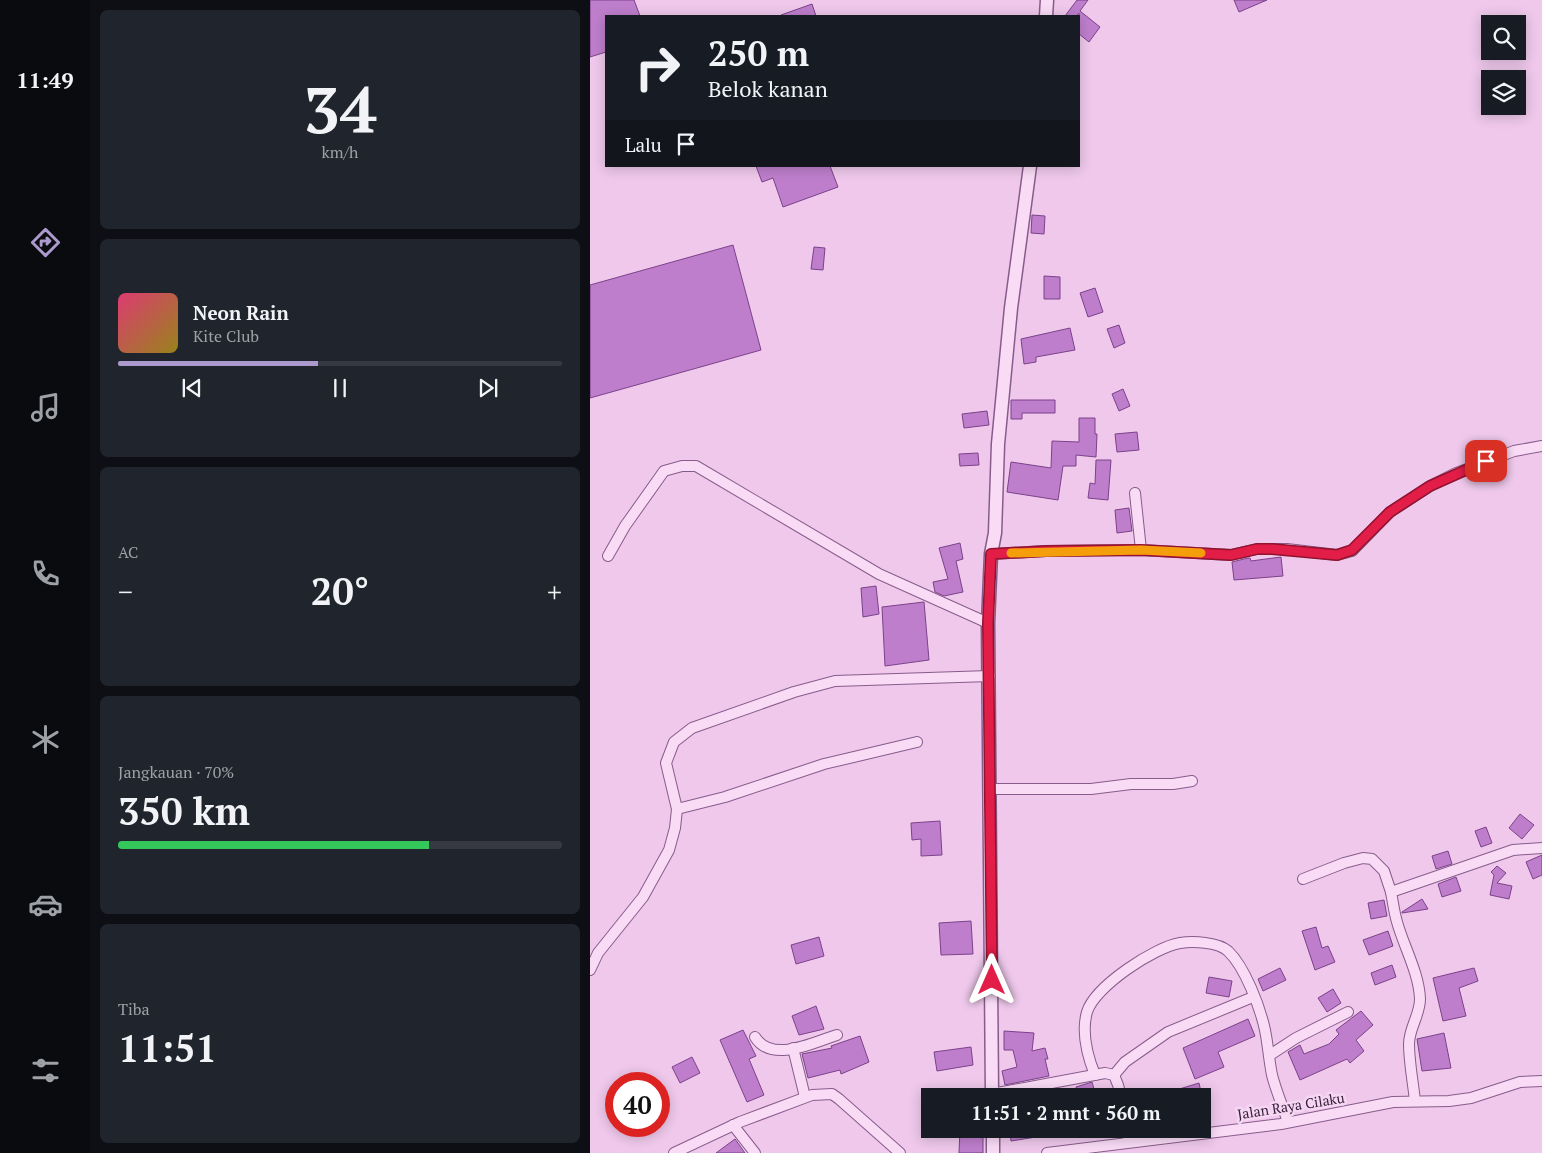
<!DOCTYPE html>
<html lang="id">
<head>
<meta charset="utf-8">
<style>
	body { margin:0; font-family:"PT Serif",serif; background:#20242c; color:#f1f3f6; height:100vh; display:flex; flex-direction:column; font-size:19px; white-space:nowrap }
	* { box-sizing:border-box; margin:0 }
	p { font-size:16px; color:#9ea1a6 }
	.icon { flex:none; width:28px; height:28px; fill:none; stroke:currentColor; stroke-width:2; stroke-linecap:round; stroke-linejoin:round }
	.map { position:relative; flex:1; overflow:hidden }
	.panel { display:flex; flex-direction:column; gap:10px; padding:10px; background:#0d0f14; width:500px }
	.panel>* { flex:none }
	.banner { position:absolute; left:15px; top:15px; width:475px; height:152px; border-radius:0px; box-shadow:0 2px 12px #0003; background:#171b24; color:#f1f3f6; overflow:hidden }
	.controls { position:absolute; left:891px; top:15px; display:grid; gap:10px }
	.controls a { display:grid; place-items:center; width:45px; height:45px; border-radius:0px; background:#171b24; box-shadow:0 2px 12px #0003; font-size:25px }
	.speed { position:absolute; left:15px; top:1072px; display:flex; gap:10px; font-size:25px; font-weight:700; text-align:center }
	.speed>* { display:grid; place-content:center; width:65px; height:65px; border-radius:50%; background:#171b24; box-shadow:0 2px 12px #0003; line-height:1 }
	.speed .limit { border:8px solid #d22; background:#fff; color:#111 }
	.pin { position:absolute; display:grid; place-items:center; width:42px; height:42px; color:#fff; margin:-21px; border-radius:10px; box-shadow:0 2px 8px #0006 }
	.me { position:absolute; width:55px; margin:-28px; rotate:0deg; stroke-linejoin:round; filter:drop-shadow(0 0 4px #0008) }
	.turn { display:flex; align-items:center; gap:18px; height:105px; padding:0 20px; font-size:22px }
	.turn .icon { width:65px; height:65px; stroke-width:2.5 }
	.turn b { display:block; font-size:35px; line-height:42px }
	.then { display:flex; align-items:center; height:48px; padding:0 20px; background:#0003; gap:10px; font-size:19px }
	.big { font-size:38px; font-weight:700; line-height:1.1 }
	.panel .card { flex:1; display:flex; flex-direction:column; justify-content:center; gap:8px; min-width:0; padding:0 18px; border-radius:8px; background:#20242c }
	.panel .dial { align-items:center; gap:0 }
	.dial b { font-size:65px; line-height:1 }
	.song { display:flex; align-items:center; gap:15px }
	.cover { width:60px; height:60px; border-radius:8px; background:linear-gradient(135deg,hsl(340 70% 55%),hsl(50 70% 35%)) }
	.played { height:5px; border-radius:2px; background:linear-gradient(90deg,#ac99cd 45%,#363941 45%) }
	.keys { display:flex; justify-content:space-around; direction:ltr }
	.heat { display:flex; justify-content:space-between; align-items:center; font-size:28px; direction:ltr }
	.charge { height:8px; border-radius:4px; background:linear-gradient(90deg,#34c759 70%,#363941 0) }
	.trip { position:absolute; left:331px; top:1088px; width:290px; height:50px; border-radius:0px; background:#171b24; box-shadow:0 2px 12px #0003; font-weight:700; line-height:50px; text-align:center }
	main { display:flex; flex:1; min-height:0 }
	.tabs { display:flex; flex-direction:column; width:90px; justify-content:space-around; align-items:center; background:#090b0e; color:#9ea1a6 }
	.tabs .icon { width:35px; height:35px }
	.tabs .active { color:#ac99cd }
	.tabs b { font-size:22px; color:#f1f3f6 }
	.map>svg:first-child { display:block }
</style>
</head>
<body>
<main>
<nav class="tabs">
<b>11:49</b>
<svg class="icon active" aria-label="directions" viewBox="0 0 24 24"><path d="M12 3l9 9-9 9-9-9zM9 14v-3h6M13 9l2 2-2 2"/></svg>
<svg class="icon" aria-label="music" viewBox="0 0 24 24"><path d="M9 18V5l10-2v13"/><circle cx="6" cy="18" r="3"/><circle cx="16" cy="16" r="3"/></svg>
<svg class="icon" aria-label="phone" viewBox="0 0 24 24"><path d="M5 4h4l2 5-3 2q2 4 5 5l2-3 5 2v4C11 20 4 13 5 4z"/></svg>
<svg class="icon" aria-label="climate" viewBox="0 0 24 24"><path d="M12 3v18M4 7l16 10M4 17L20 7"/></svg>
<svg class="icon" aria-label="car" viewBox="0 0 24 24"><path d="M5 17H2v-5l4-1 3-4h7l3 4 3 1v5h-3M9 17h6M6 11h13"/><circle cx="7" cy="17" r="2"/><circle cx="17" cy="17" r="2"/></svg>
<svg class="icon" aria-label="filters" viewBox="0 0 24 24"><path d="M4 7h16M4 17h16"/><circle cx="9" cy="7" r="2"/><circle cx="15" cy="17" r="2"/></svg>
</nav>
<section class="panel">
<div class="card dial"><b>34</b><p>km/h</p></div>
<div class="card">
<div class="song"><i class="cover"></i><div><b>Neon Rain</b><p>Kite Club</p></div></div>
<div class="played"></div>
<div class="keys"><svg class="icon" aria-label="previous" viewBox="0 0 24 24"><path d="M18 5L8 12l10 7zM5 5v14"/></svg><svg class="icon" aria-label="pause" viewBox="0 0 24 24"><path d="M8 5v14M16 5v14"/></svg><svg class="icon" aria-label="next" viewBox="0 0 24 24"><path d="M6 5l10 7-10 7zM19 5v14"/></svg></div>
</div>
<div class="card"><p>AC</p>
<div class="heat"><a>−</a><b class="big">20°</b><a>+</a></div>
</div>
<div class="card"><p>Jangkauan · 70%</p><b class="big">350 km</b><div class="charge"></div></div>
<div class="card"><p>Tiba</p><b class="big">11:51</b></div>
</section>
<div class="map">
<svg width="952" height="1153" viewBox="0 0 952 1153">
	<rect width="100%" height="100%" fill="#efc8eb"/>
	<g fill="#be7ecc" stroke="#7b428a">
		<path d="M0,0H44L50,16H16V52L0,57Z"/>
		<path d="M487,0H498L490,11L510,27L499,42L489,34V13L486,16H475Z"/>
		<path d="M644,0H677L649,12Z"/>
		<path d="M222,4L226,16H192L191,15Z"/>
		<path d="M166,166H240L248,187L193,207L183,178L172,182Z"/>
		<path d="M442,215L455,216L454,234L441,233Z"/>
		<path d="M143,245L171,350L0,398V285Z"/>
		<path d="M224,247L235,248L233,270L221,269Z"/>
		<path d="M454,276L470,277V299H454Z"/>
		<path d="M505,288L513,312L498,317L490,293Z"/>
		<path d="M529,325L535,343L524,348L517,329Z"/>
		<path d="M480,328L485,350L446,357V362L434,364L431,339Z"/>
		<path d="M533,389L540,406L529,411L522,394Z"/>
		<path d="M421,400H465V413H432V419H421Z"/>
		<path d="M397,411L399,425L374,428L372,414Z"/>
		<path d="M489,418H505V434H507L506,457L486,455V466H473L468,500L417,492L421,462L461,468L462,441L489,442Z"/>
		<path d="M547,432L549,450L527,452L525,434Z"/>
		<path d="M388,453L389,465L370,466L369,454Z"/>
		<path d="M506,460H521L518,500L498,498L500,483L505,484Z"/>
		<path d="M539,508L542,531L527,533L525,510Z"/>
		<path d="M370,543L373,559L366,561L373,592L354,596L345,592L343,582L358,579L349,548Z"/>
		<path d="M691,557L693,576L644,580L642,562L658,558H660L661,561Z"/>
		<path d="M286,586L289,614L273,617L271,588Z"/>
		<path d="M334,602L339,660L295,666L292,607Z"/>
		<path d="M930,814L944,825L932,839L919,828Z"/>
		<path d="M350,821L352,855L331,856V839L322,840L321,823Z"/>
		<path d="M896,827L902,843L891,847L885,831Z"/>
		<path d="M858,851L862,864L846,869L842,856Z"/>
		<path d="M952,855V875L943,879L936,862Z"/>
		<path d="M907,866L916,873L907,883L922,886L919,899L900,895L904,875L901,872Z"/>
		<path d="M866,877L871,891L852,897L848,884Z"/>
		<path d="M832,899L838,909L812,913V912Z"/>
		<path d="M794,900L797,916L781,919L778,903Z"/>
		<path d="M381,921L383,954L351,955L349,923Z"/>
		<path d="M726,927L732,948L738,946L745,962L725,970L712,931Z"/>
		<path d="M798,931L803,946L779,955L773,940Z"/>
		<path d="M229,937L234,956L206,964L201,945Z"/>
		<path d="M802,965L806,977L785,985L781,973Z"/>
		<path d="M690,968L696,980L673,991L668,979Z"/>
		<path d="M884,968L888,981L869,988L876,1016L853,1021L843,978Z"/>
		<path d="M619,977L642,981L639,997L616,993Z"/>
		<path d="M743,989L751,1003L737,1012L728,998Z"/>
		<path d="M226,1006L234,1029L209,1035L202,1016Z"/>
		<path d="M771,1011L783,1025L766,1040L774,1051L760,1063L757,1059L710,1080L698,1052L710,1045L714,1054L739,1044L749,1034L746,1030Z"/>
		<path d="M658,1019L665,1036L628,1052L634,1067L605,1079L593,1048Z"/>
		<path d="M153,1030L166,1056L159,1059L174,1095L157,1102L130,1040Z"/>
		<path d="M414,1031L444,1033L442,1051L455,1048L458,1059H455L459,1076L415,1085L412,1071L427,1067L423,1050H414Z"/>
		<path d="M854,1033L861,1068L832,1071L827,1039Z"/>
		<path d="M270,1036L279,1062L251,1074L250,1070L218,1078L212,1054L242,1048L241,1046Z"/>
		<path d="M381,1047L383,1065L347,1071L344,1052Z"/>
		<path d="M102,1057L110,1073L90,1083L82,1067Z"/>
		<path d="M502,1082L506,1096H488L486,1087Z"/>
		<path d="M609,1083L611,1092L596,1096H573V1094Z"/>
		<path d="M370,1129H393V1153H369Z"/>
		<path d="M434,1129H464L465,1134L421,1141L420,1131Z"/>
		<path d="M145,1139L155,1153H126Z"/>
	</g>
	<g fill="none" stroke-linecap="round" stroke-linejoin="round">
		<g stroke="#875c8b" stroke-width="12">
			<g id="minor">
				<path d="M545,493L551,550"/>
				<path d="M401,554L456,551L551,550L641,555L667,549H697L747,555L762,551L800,512L840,486L866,473L924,451L952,446"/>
				<path d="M18,556L35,526L74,471L92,466H106L289,574L398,623"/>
				<path d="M401,789H501L541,784H583L602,781"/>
				<path d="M87,809L135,797L234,764L327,742"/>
				<path d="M713,879L754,863L773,858L782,859L794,871L801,892"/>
				<path d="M0,970L8,953L53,897L79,850L85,828L87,809L76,763L84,742L102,728L204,692L245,681L400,676"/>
				<path d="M165,1037C182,1064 224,1042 247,1035"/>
				<path d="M203,1048L215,1097"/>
				<path d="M680,1055L706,1038L758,1012"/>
				<path d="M505,1075C497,1055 491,1033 497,1012C505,986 565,947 590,943C603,941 628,942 638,951C655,967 670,1007 675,1030C678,1045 679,1060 682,1075C686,1091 693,1107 698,1122"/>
				<path d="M524,1075L535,1062L578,1032L663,997"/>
				<path d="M402,1094L515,1073L524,1075L528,1085L531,1096"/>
				<path d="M825,1101C823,1082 819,1062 819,1044C819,1028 830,1015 830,999C829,973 814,947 807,922C804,912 803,902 801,892L923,850L952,848"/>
				<path d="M143,1125L165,1153"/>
				<path d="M537,1129L539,1142"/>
				<path d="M84,1153L150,1122L222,1095L242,1094L249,1099L310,1153"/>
				<path d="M457,1153L691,1124L803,1102L859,1101L881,1098L930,1082L952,1081"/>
			</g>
		</g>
		<g stroke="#875c8b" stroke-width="15">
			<g id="tertiary">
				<path d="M456,16L457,0"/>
				<path d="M402,1096L398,623L401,554L405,533L408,444L421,308L440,166"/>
				<path d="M403,1129V1153"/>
			</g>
		</g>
		<use href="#minor" stroke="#f9dbf6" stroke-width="10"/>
		<use href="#tertiary" stroke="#f9dbf6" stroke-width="12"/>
	</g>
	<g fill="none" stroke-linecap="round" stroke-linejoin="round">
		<g stroke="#92132f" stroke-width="12">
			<path id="route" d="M402,980L398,623L401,554L456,551L551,550L641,555L667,549H682L747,555L762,550L800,512L840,486L896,461"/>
		</g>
		<use href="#route" stroke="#e11d48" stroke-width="9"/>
		<path stroke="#f59e0b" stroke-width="9" d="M421,553L551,550L611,553"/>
	</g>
	<g text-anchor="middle" stroke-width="5" stroke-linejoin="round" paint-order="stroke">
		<g font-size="14" fill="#38203b" stroke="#f6d7f3">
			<text transform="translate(701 1106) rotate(-9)" y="5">Jalan Raya Cilaku</text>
		</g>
	</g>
</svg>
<div class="controls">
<a><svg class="icon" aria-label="search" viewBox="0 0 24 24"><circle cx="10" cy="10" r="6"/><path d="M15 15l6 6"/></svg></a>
<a><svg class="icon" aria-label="layers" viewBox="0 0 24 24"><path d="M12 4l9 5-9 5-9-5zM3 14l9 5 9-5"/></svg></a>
</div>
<div class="speed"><div class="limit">40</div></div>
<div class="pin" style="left:896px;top:461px;background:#d93025"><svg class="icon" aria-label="arrive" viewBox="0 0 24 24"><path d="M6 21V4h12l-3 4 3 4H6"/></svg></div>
<svg class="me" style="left:402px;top:980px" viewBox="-20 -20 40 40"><path d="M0-17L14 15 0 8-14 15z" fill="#e11d48" stroke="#fff" stroke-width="4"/></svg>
<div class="trip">11:51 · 2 mnt · 560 m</div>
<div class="banner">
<div class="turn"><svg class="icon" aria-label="right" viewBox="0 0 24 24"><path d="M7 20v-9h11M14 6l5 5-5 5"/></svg><div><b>250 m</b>Belok kanan</div></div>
<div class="then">Lalu<svg class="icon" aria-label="arrive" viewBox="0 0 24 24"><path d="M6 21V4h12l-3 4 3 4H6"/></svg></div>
</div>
</div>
</main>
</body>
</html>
